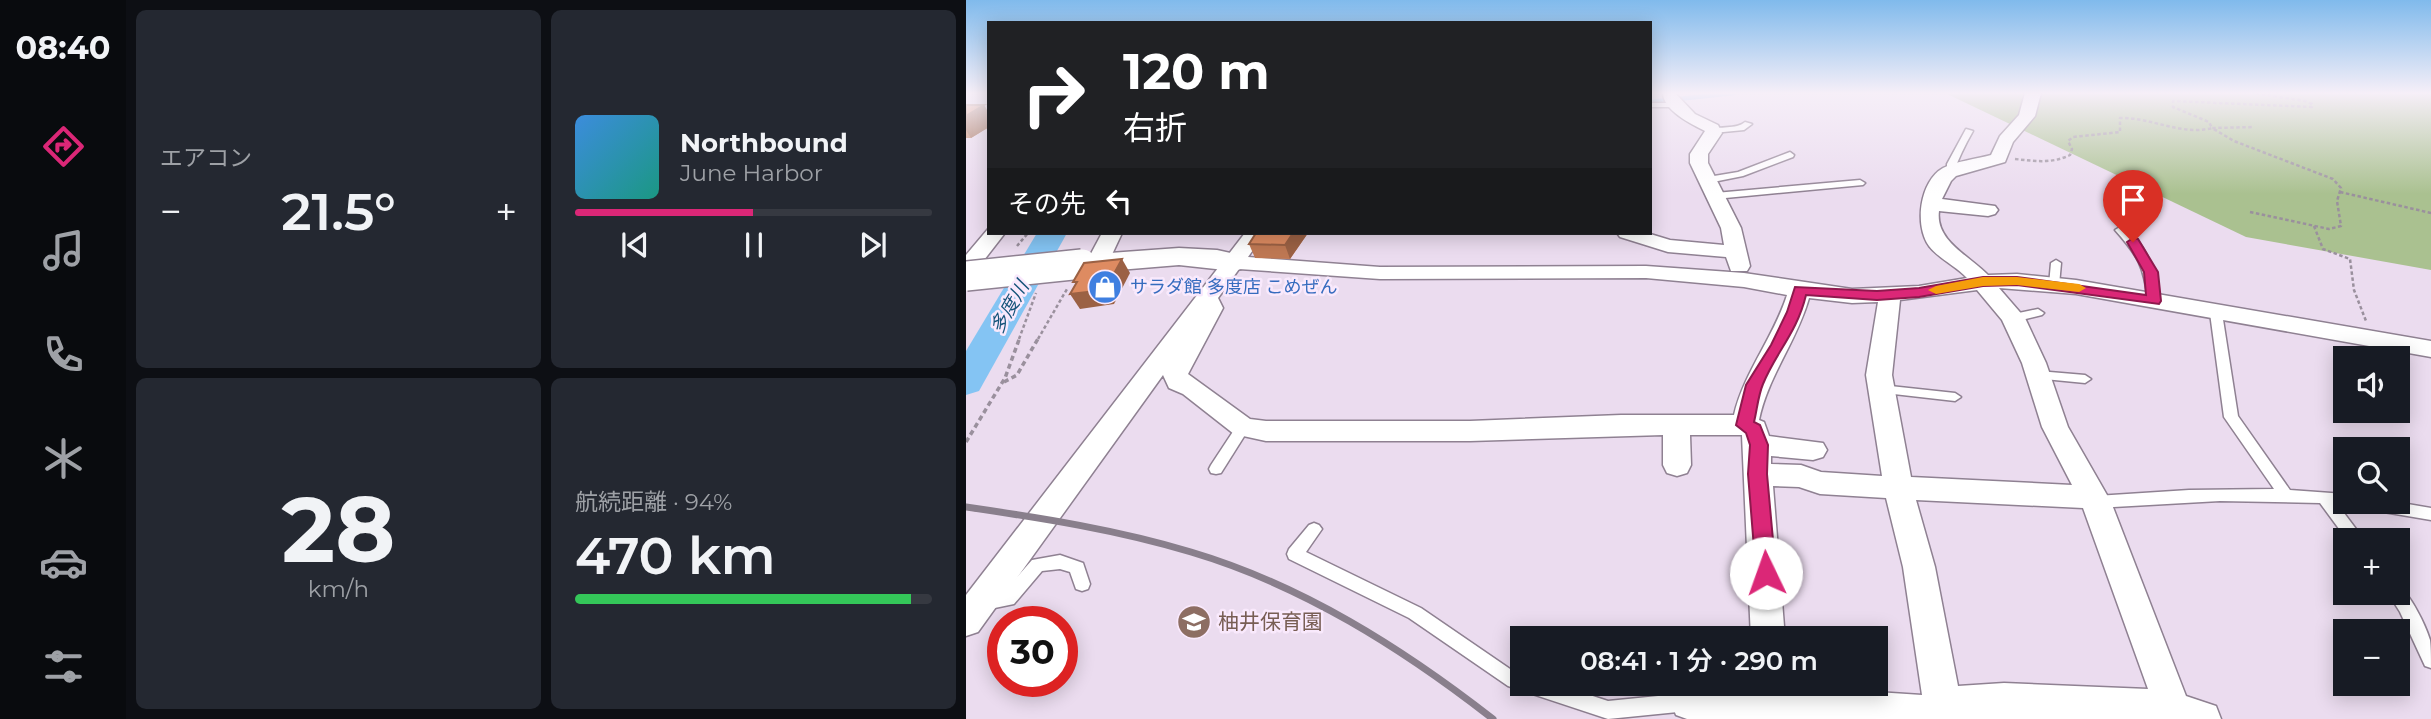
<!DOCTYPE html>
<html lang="ja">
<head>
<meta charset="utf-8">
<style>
	body { margin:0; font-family:Montserrat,"Noto Sans JP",sans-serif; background:#242831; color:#f1f3f6; height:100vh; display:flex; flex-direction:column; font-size:26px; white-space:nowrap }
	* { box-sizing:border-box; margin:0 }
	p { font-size:23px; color:#9ea1a6 }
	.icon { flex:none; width:38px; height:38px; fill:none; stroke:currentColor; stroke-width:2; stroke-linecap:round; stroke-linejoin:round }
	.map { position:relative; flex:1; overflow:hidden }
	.panel { display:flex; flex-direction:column; gap:10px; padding:10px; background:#0d0f14; width:840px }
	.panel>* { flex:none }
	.top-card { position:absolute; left:21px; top:21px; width:665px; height:214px; border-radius:0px; box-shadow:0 4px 18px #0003; background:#202124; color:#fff; overflow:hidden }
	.tools { position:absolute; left:1367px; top:346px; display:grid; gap:14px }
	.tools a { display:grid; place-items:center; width:77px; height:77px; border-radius:0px; background:#171b24; box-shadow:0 4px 18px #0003; font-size:35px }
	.speed { position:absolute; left:21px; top:606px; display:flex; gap:14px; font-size:35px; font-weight:700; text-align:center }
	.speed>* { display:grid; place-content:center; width:91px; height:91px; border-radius:50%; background:#171b24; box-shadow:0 4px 18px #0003; line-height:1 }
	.speed .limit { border:10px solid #d22; background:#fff; color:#111 }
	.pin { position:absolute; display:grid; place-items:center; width:60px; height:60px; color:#fff; margin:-72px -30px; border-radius:50% 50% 50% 0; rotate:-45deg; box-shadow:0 0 7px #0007 }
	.pin .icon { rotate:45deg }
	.me { position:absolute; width:77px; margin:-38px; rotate:357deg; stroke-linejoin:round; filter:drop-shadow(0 0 5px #0008) }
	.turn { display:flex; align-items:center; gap:24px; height:147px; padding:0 21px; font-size:32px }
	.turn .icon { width:91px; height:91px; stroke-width:2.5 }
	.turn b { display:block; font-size:49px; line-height:60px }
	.then { display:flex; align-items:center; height:66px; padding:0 21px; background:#0003; gap:14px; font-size:26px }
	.big { font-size:52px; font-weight:600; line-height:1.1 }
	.panel .tile { flex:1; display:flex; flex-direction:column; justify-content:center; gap:10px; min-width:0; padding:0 24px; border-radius:10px; background:#242831 }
	.panel .dial { align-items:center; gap:0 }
	.dial b { font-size:91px; line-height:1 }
	.song { display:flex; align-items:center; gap:21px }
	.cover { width:84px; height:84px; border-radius:10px; background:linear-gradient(135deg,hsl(210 70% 55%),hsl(170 70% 35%)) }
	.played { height:7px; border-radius:4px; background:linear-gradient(90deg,#db2777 50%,#363941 50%) }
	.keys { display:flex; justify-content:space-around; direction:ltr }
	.heat { display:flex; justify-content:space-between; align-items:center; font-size:38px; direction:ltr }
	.charge { height:10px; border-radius:5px; background:linear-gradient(90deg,#34c759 94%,#363941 0) }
	.panel .tiles { flex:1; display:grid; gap:10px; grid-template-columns:repeat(2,1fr) }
	.trip { position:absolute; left:544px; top:626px; width:378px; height:70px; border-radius:0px; background:#171b24; box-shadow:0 4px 18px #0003; font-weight:600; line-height:70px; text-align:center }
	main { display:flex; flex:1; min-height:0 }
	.tabs { display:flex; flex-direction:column; width:126px; justify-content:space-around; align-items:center; background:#090b0e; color:#9ea1a6 }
	.tabs .icon { width:49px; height:49px }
	.tabs .on { color:#db2777 }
	.tabs b { font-size:32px; color:#f1f3f6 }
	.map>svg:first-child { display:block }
</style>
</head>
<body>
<main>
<nav class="tabs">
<b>08:40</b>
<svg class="icon on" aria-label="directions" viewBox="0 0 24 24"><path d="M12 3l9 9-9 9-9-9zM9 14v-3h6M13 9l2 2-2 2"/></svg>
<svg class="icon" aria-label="music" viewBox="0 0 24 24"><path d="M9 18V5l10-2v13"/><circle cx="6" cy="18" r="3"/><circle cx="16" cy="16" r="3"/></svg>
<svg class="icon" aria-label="phone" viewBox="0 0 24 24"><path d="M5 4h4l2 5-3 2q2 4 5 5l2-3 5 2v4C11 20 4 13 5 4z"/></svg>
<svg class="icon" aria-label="climate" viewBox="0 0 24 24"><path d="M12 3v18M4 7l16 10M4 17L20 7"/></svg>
<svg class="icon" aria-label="car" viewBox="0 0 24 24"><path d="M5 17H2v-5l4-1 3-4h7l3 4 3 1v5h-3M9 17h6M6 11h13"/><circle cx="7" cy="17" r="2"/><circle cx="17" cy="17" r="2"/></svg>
<svg class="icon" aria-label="filters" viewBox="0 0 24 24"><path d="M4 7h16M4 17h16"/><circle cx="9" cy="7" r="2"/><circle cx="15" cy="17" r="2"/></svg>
</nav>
<section class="panel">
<div class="tiles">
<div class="tile"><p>エアコン</p>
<div class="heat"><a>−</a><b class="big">21.5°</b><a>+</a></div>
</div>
<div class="tile">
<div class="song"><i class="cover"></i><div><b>Northbound</b><p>June Harbor</p></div></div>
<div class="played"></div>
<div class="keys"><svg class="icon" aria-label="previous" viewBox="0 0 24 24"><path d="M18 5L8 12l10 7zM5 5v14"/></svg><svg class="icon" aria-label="pause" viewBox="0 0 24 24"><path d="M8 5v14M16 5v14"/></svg><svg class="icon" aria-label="next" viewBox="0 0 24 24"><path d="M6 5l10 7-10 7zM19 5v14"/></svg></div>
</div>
<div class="tile dial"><b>28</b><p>km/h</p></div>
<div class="tile"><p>航続距離 · 94%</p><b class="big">470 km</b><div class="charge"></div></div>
</div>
</section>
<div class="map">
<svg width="1465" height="719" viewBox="0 0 1465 719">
	<rect width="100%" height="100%" fill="#ebdcef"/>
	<path fill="#aac190" d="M979,93H1465V270L1280,237Z"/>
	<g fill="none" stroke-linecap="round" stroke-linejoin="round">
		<path stroke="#84c4f3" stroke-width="4.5" d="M684,102L768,93"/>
		<path fill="#84c4f3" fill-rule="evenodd" d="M71,233H101L13,391L0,395V351Z"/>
		<g stroke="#8f8192" stroke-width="3">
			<g id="lane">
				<path d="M684,103H710L714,105L710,107H684Z"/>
				<path d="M779,122L786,124L778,130L747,133L743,131C753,125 770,130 779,122Z"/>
				<path d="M1000,129L1007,131C999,145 992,159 987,174H981V164Z"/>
				<path d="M824,152L828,155L827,157L777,176L742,183L737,180L742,177L772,172Z"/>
				<path d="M894,180L899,183L897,185L749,199L744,196L749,193Z"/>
				<path d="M1154,227C1181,239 1190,274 1194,301L1192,303L1188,304L1182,301C1178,266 1172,256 1149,230Z"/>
				<path d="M1090,260L1095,263L1093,285L1088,288L1083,285L1085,263Z"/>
				<path d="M1072,309L1078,313L1076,315L1047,322L1041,318L1043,315Z"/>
				<path d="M1250,309L1256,313L1272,416L1324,490L1379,494V502H1385L1384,504L1372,505L1399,541H1382L1354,503L1254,501L1130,508L1125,506L1123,502L1125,498L1130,496L1223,490L1308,489L1258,417L1244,313Z"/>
				<path d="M1072,371L1119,375L1125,379L1119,383L1068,378L1066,375L1068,372Z"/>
				<path d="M915,385L989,393L995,397L989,401L910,392L909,389Z"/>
				<path d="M277,422L282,424L284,427L255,473L250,474L245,473L243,469L245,465L272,424Z"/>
				<path d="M1387,502H1430L1465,508V520L1394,508L1389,506Z"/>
				<path d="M348,523L353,525L356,529L340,552L455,608L547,671L556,674V684H590L642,701L722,693L728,696L731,702L728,708L722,711L642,719L542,686L443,618L323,559L321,554L323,549L343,525Z"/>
				<path d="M94,555L117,563L124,584L122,589L116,591L110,589L104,572L94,569L76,571L48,604L19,610L13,608L11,603L13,598L37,593L66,560Z"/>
				<path d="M1432,586C1444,593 1460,626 1464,640C1465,648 1465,659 1465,668L1459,666L1434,612L1422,593H1432Z"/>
			</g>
		</g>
		<g stroke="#8f8192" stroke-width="3">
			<g id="street">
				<path d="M697,93H709L729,114L752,125L756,133L742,154V163L775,228L784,266L781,271H765L760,257L702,252L654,237L651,233H681L704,240L758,245L755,228L724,163V154L739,131C725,124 697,110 697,93Z"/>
				<path d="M1059,93H1075L1069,116L1047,142L1039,162L990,176L985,181L976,199L1029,206L1032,210L1029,214L1022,216L973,211C969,241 1004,256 1022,275L1051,274L1110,280L1465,341V357L1110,294L1033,288L1059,318L1080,363L1102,427L1145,502L1220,696L1250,706L1255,719H721L710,715L705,702L710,689L723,684L804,685L956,695L937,567L920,498L854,494L833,487L807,486L819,639H785L776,435H724L725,465L721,473L711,476L701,473L697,465V435L504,441H300L268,434L217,394L203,388L197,375L12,632L0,636V595L279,233H299L282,257L414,267L680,266L778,273L886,289L953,286L1001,278C990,266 973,259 963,246C948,225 954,181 977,168C991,161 1010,159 1025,155L1034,136L1053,115ZM273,269L414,279L680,278L778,287L821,295C808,337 778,372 768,415H655L504,421H300L284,419L222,374L257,308L252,298ZM1011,290L1036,320L1056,363L1076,427L1106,485L945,477L926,375L934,300ZM843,298L886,303L912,302L900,375L916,476L855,472L835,465L805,464V456L847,460L857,457L861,450L857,443L803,436L798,422L793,420C802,376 831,341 843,298ZM950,500L1117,508L1182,689L1038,683L992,686L969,567Z"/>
				<path d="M22,229L23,233H39L8,273L0,274V255Z"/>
				<path d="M136,233H156L142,263L138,267H124L120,263Z"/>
			</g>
		</g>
		<g stroke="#8f8192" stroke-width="3">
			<path id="secondary" d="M213,248L251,250L278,256L282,262L278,268L268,271L213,265L116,273L106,270L102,264L106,258L116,255Z"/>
		</g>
		<g stroke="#9a909d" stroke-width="2.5" stroke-dasharray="3.5 2.5" stroke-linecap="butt">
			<path d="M1049,159C1068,161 1086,164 1104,155L1106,149L1102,141L1107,137L1154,132V118C1185,117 1215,136 1246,128L1243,122L1207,107V101L1346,107V104L1339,101L1288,93"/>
			<path d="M1374,192L1465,213"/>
			<path d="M1284,212L1363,229L1375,226L1371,201L1375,188L1367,179L1268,141L1246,128L1288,127"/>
			<path d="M1348,226L1357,249L1384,259L1388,290L1400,321"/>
			<path d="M51,246L62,233"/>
			<path d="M53,339L70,293"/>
			<path d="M72,339L101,289"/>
		</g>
		<g stroke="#9a909d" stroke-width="3.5" stroke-dasharray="5 3.5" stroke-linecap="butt">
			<path d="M38,382L51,375L73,337"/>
			<path d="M0,442L39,378L54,337"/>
		</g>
		<use href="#lane" fill="#fff" fill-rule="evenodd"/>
		<use href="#street" fill="#fff" fill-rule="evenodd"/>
		<use href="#secondary" fill="#fff" fill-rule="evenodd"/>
		<path stroke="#897f8c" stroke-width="5" d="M0,507L10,509"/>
		<path stroke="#897f8c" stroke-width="7" d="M0,507C76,518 152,530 225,552C336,585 436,648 527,719"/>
		<g stroke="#8f8192" stroke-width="32" stroke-linecap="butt">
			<path id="secondary-bridge" d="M0,276L116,264"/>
		</g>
		<use href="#secondary-bridge" stroke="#fff" stroke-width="29"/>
	</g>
	<g fill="#bf7853">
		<path d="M0,105L23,113V127L5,138H0Z"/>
		<path d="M342,233L324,259L289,258L283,244Z"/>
	</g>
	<g fill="#9b6144">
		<path d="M18,105L23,113V127L5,138L0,130V116Z"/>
		<path d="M327,233H342L324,259L319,245Z"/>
		<path d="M156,259L164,273L148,304L114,309L104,294Z"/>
	</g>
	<g fill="#de8b61" stroke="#9b6144" stroke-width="2">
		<path d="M0,105H18L0,116Z"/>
		<path d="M290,233H327L319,245L283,244Z"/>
		<path d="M156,259L139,290L104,294L111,282H107L118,263Z"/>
	</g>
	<linearGradient id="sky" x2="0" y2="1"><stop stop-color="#80baec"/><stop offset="0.48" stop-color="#f6eff8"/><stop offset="1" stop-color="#f6eff8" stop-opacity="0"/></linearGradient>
	<rect width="1465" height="194" fill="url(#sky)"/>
	<path fill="#db2777" stroke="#8e194d" stroke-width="2" d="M1167,238L1172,239L1192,272L1195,301L1193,304L1051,285L1017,286L953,297L911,300L840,295C831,333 810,352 797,384C792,396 791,410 788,422L794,425L802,445L801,474L810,573L807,579L800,582L793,579L790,573L782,474L784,445L780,433L770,425L780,385L805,345L821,312L829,287L911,291L953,288L1017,277H1051L1180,295L1178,272L1161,242Z"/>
	<path fill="#f59e0b" d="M1017,277H1051L1113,284L1120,288L1113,292L1051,285L1017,286L970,294L962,290L970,286Z"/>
	<defs>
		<g id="shop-disc" transform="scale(1.75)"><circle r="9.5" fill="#3f7fe0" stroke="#f9e9fc"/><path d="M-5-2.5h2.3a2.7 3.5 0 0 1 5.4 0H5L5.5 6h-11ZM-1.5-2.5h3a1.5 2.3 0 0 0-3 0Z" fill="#fff"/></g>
		<g id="school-disc" transform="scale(1.75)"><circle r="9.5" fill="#8d6e63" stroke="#f9e9fc"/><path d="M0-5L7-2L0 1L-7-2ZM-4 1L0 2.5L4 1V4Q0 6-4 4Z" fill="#fff"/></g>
	</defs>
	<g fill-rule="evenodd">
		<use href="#shop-disc" x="139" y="287"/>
		<use href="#school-disc" x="228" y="622"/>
	</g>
	<g text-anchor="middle" stroke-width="5" stroke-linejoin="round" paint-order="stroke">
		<g font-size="18" fill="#366cbe" stroke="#f9e9fc" text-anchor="start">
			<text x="164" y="293">サラダ館 多度店 こめぜん</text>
		</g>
		<g font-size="19" font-style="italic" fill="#16547a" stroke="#f9e9fc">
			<text transform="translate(43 307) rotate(-60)" y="7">多度川</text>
		</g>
		<g font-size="21" fill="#785e54" stroke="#f9e9fc" text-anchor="start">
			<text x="252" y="629">柚井保育園</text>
		</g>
	</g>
</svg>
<div class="tools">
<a><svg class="icon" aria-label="sound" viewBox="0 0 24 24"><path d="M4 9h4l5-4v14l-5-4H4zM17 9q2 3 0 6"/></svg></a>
<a><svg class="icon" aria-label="search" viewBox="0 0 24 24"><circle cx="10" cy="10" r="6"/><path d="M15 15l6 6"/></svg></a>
<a>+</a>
<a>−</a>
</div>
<div class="speed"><div class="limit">30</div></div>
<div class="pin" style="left:1167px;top:242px;background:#d93025"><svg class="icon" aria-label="arrive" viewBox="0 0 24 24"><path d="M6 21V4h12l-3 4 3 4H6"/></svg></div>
<svg class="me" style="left:800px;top:573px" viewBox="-20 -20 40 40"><circle r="19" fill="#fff"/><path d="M0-13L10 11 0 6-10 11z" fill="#db2777"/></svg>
<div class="trip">08:41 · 1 分 · 290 m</div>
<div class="top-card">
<div class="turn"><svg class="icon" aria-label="right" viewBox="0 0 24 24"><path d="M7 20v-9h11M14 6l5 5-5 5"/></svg><div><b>120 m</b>右折</div></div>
<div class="then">その先<svg class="icon" aria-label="left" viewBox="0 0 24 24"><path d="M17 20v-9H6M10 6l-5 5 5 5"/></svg></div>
</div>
</div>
</main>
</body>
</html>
